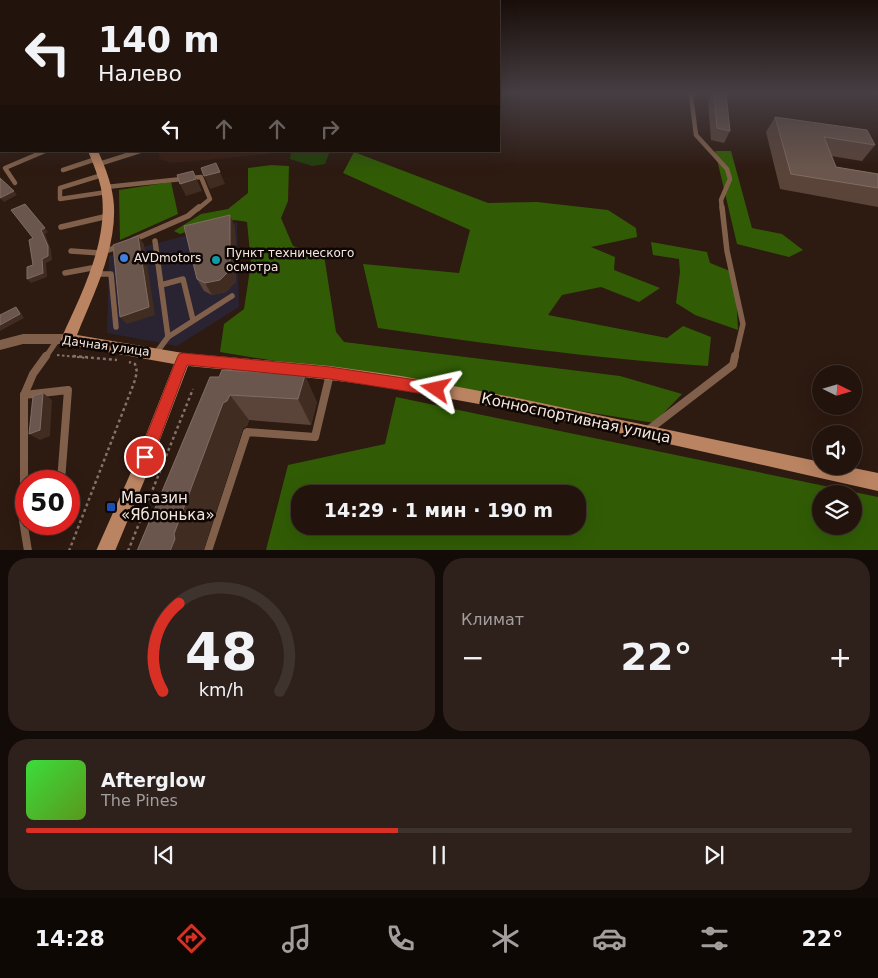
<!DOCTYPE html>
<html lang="ru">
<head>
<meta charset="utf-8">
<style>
	body { margin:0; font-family:"DejaVu Sans",sans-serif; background:#2e211b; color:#f1f3f6; height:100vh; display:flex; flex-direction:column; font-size:19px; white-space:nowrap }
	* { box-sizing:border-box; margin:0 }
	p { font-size:16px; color:#a29e9d }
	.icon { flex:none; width:28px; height:28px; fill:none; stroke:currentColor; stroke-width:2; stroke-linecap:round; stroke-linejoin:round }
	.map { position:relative; height:550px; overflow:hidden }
	.details { display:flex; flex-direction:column; gap:8px; padding:8px; background:#130b07; flex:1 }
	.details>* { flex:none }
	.top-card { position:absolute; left:0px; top:0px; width:500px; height:152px; box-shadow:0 5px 20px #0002,0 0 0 1px #3f332e; background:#22140d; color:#f1f3f6; overflow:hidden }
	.needle { width:32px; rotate:95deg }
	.fabs { position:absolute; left:812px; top:365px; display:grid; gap:10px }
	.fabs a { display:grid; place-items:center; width:50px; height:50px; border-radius:50%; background:#22140d; box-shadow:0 5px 20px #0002,0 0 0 1px #3f332e; font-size:25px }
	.speed { position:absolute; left:15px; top:470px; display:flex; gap:10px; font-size:25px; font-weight:700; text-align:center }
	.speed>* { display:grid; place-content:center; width:65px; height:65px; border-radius:50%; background:#22140d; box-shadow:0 5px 20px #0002,0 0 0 1px #3f332e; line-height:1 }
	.speed .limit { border:8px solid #d22; background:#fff; color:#111 }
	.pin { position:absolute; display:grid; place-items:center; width:42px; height:42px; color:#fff; margin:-21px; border:2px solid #fff; border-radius:50%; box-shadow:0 1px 5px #0007 }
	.me { position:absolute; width:55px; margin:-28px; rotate:281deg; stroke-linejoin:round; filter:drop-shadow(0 0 4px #0008) }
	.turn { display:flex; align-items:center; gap:18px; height:105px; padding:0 15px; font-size:22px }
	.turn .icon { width:65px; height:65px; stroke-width:2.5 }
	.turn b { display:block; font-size:35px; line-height:42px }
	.lanes { display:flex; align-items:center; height:48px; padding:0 15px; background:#0003; justify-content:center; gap:25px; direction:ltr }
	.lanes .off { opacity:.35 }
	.big { font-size:38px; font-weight:800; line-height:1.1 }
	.details .card { flex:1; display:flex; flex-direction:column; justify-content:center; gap:8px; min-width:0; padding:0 18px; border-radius:20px; background:#2e211b }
	.details .dial { align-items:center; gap:0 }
	.dial svg { height:130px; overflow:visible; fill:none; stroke:#3f332e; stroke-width:7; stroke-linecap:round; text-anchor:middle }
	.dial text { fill:#f1f3f6; stroke:none }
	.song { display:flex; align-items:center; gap:15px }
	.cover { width:60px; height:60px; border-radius:8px; background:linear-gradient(135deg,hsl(120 70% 55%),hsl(90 70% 35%)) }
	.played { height:5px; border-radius:2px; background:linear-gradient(90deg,#d93025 45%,#3f332e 45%) }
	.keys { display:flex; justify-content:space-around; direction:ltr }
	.heat { display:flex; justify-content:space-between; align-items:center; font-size:28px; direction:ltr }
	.details .tiles { flex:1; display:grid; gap:8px; grid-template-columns:1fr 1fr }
	.card:last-child { grid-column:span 2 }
	.trip { position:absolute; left:291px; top:485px; width:295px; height:50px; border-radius:20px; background:#22140d; box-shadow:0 5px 20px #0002,0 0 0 1px #3f332e; font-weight:800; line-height:50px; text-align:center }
	.tab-bar { display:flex; height:80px; justify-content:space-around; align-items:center; background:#0e0805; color:#a29e9d }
	.tab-bar .icon { width:35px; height:35px }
	.tab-bar .active { color:#d93025 }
	.tab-bar b { font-size:22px; color:#f1f3f6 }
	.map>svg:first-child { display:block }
</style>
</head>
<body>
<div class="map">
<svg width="878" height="551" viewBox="0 0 878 551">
	<rect width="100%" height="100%" fill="#2d1a11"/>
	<path fill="#2a2332" d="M237,222L239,307L177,346L107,333L109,256Z"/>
	<path fill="#391f13" d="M158,151H270L269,154L171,163L160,159Z"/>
	<path fill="#23410a" d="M291,151H330L325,164L312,166L290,159Z"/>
	<g fill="#315c05" fill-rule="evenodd">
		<path d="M715,151H731L752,228L782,234L803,250L789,257L737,244Z"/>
		<path d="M354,152L488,203L537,202L608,210L636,228L637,237L591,247L615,257L614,270L660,288L639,302L601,287L562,295L548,315L667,338L683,326L711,337L708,366C597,359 487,344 378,328L363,264L459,273L470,230L343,173Z"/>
		<path d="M271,165L289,166L288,201L281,218L293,246L324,255L336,332L344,342L620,376L682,394L654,423L220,352L224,324L244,309L251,263L247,222C224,216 202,226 180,234L174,231L201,214L228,209L248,193V168Z"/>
		<path d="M171,182L178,214L120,240L119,190Z"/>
		<path d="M651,242L707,252L710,263L735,273L738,330L695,315L676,303L680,272L679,259L653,255Z"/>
		<path d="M396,397L878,497V550H266L288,465L385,444ZM300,494H578V526H300ZM821,494H854V526H821Z"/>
	</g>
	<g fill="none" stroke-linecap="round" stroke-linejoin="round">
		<path stroke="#83726a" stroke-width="2" stroke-dasharray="2.5 2.5" stroke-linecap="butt" d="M57,355L88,358"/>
		<g stroke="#83726a" stroke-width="2.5" stroke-dasharray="3 3" stroke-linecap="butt">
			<path d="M73,356L117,360"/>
			<path d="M69,551L134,383L137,372L135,364L129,362"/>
			<path d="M128,551L193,389"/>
		</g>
		<g stroke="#81604b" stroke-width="4.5">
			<path d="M691,96L696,135L727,169L730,179L721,200L722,209"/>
			<path d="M99,164L140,151"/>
			<path d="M63,170L96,159"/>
			<path d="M102,175L60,188V199L107,192"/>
			<path d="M15,183L5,168L45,151"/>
			<path d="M106,187L201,177L210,199L198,209"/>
		</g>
		<g stroke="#81604b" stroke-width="5.5">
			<path d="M722,207L727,251L743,324L735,358"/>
			<path d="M61,227L108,216"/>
			<path d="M133,240L188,216L199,207"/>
			<path d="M155,241L168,337"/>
			<path d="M71,251L100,253L120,246"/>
			<path d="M65,273L97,267"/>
			<path d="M95,274H111L116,327"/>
			<path d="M161,285L183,279L193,320"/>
			<path d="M156,353L168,337L232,296"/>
			<path d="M45,358L58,339"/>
		</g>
		<g stroke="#81604b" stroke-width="8">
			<path d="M24,395L68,390L61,481"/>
			<path d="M647,431L733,365L735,356"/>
			<path d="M24,487V395L33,374L46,356"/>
			<path d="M22,514L28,551"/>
			<path d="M208,551L247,432L315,437L330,374"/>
		</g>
		<path fill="#81604b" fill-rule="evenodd" d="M23,334H68L72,335L74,339L72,343L68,344H23L0,350V340Z"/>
		<rect fill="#81604b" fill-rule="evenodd" x="0" y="110" width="1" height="6"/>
		<path fill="#ba8462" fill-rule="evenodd" d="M88,151H98C106,169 113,187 114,206C116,251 93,295 77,335L183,353L330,366L401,376L522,399L821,462V466H844L878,473V491C720,456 561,417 401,390C331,378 259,373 188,366L147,474L115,551H96L132,470L174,364L68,345L63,343L61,339C82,292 110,240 101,188C98,175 93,163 88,151Z"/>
	</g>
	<g fill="#5a443a">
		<path d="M712,93H726L730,131L724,143L711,140L708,102Z"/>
		<path d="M775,117L875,145L862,161L831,156L836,167L878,174V207L780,189L766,132Z"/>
		<path d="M235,227L236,281L226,292L212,295L204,291L197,279Z"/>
		<path d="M219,377L317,402L311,425L249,420L247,426L243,428L203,551H137Z"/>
	</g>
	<g fill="#412c22">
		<path d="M193,171L202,191L186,196L180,184Z"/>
		<path d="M220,172L225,184L210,189L204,176Z"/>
		<path d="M14,191L17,195L4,202L0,198Z"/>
		<path d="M25,204L48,232L45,234L51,250L52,260L46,263L47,277L31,283L27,279L43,273Z"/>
		<path d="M230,215L235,227L236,281L226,292L212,295L205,283Z"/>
		<path d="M138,236L144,244L155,315L127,324L120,317Z"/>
		<path d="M16,307L20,311L24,318L0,331V325Z"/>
		<path d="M305,375L317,402L311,425L298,399Z"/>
		<path d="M43,393L52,400L50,436L40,440L29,434Z"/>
		<path d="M230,395L249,420L247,426L243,428L203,551H170L174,534L223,403Z"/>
	</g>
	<g fill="#6a564c" stroke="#806c63">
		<path d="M714,93H726L730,131L717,128Z"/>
		<path d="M775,117L867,130L875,145L824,137L836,167L878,174V188L791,174Z"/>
		<path d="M216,163L220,172L204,176L201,168Z"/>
		<path d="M193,171L196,179L180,184L177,175Z"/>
		<path d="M0,178L14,191L0,198Z"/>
		<path d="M25,204L45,228L41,230L48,246V256L42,259L43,273L27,279V267L33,265L29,240L33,238L11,210Z"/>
		<path d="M230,215V270L220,280L205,283L197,279L184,226Z"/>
		<path d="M138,236L149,307L120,317L113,245Z"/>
		<path d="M16,307L20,314L0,325V315Z"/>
		<path d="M222,370L305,375L298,399L230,395L227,401L223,403L174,534L175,539L170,551H137L210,377H219Z"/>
		<path d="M43,393L40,430L29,434L33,396Z"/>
	</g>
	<linearGradient id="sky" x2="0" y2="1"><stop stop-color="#190e09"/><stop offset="0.55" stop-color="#463e43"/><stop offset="1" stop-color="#463e43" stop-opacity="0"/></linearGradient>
	<rect width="878" height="170" fill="url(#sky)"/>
	<path fill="#d93025" stroke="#8d1f18" d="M183,353L330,367L436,383L441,385L443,389L441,394L436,396L330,379L187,365L151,462L145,464L140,462L138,457L177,358L179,354Z"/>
	<circle fill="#3f7fe0" stroke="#0f0704" stroke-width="2" cx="124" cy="258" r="5"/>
	<circle fill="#0f9aa8" stroke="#0f0704" stroke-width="2" cx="216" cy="260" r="5"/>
	<rect fill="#1a4fb4" stroke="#0f0704" stroke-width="2" x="106" y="502" width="10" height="10" rx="2.5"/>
	<g text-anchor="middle" stroke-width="5" stroke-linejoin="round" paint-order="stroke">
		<g font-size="12" fill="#f5e7e0" stroke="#0f0704" text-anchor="start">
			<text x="226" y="257">Пункт технического<tspan x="226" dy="14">осмотра</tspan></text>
			<text x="134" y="262">AVDmotors</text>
		</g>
		<g font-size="12" fill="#f5e7e0" stroke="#0f0704">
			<text transform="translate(106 346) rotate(8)" y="4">Дачная улица</text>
		</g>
		<g font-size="15" fill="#f5e7e0" stroke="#0f0704">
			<text transform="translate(576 418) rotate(12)" y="5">Конноспортивная улица</text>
		</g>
		<g font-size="15" fill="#f5e7e0" stroke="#0f0704" text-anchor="start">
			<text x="121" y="503">Магазин<tspan x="121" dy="17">«Яблонька»</tspan></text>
		</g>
	</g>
</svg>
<div class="fabs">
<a><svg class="needle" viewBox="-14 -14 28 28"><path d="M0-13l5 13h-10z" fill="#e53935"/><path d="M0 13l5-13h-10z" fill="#a29e9d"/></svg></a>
<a><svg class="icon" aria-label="sound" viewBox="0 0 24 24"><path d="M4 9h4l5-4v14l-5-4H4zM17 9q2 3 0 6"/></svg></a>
<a><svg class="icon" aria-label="layers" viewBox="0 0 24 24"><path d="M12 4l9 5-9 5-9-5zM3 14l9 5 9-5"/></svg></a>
</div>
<div class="speed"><div class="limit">50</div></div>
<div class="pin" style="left:145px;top:457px;background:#d93025"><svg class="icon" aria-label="arrive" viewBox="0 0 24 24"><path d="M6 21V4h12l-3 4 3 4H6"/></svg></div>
<svg class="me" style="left:436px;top:389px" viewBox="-20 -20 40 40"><path d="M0-17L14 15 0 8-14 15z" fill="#d93025" stroke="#fff" stroke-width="4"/></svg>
<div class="trip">14:29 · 1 мин · 190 m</div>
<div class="top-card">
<div class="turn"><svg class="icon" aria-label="left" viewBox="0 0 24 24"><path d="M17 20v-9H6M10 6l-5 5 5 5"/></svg><div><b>140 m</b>Налево</div></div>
<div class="lanes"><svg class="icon" aria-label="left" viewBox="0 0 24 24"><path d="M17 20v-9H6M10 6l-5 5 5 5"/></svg><svg class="icon off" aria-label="ahead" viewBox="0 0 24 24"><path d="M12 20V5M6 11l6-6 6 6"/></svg><svg class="icon off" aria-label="ahead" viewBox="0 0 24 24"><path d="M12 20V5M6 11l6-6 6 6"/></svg><svg class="icon off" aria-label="right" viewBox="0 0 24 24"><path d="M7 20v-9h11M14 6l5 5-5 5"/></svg></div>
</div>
</div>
<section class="details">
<div class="tiles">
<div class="card dial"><svg viewBox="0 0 100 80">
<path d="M14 69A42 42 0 1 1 86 69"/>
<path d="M14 69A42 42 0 0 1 24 15" stroke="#d93025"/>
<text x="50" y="56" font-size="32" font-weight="700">48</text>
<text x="50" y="72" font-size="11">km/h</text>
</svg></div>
<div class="card"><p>Климат</p>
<div class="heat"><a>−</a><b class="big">22°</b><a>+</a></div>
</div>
<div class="card">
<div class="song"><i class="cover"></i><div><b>Afterglow</b><p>The Pines</p></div></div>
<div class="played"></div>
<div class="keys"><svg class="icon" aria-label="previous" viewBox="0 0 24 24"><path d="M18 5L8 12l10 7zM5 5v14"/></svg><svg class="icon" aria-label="pause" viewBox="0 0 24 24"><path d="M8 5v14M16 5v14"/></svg><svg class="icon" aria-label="next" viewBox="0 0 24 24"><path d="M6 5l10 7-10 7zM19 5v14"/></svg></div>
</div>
</div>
</section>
<nav class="tab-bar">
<b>14:28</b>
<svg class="icon active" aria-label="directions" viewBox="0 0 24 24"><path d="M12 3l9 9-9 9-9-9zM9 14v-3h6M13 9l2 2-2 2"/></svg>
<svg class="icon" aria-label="music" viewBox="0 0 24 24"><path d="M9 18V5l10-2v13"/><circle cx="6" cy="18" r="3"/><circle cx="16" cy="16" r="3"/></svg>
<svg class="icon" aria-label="phone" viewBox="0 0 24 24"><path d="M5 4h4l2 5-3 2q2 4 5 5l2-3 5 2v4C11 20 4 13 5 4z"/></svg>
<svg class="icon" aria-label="climate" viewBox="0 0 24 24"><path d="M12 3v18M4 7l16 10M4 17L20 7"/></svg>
<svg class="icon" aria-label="car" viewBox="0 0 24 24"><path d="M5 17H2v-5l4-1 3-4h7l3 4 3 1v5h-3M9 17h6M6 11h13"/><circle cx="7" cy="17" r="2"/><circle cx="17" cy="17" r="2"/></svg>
<svg class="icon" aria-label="filters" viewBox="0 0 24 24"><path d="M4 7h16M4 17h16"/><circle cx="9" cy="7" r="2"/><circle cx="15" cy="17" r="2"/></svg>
<b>22°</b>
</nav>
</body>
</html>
